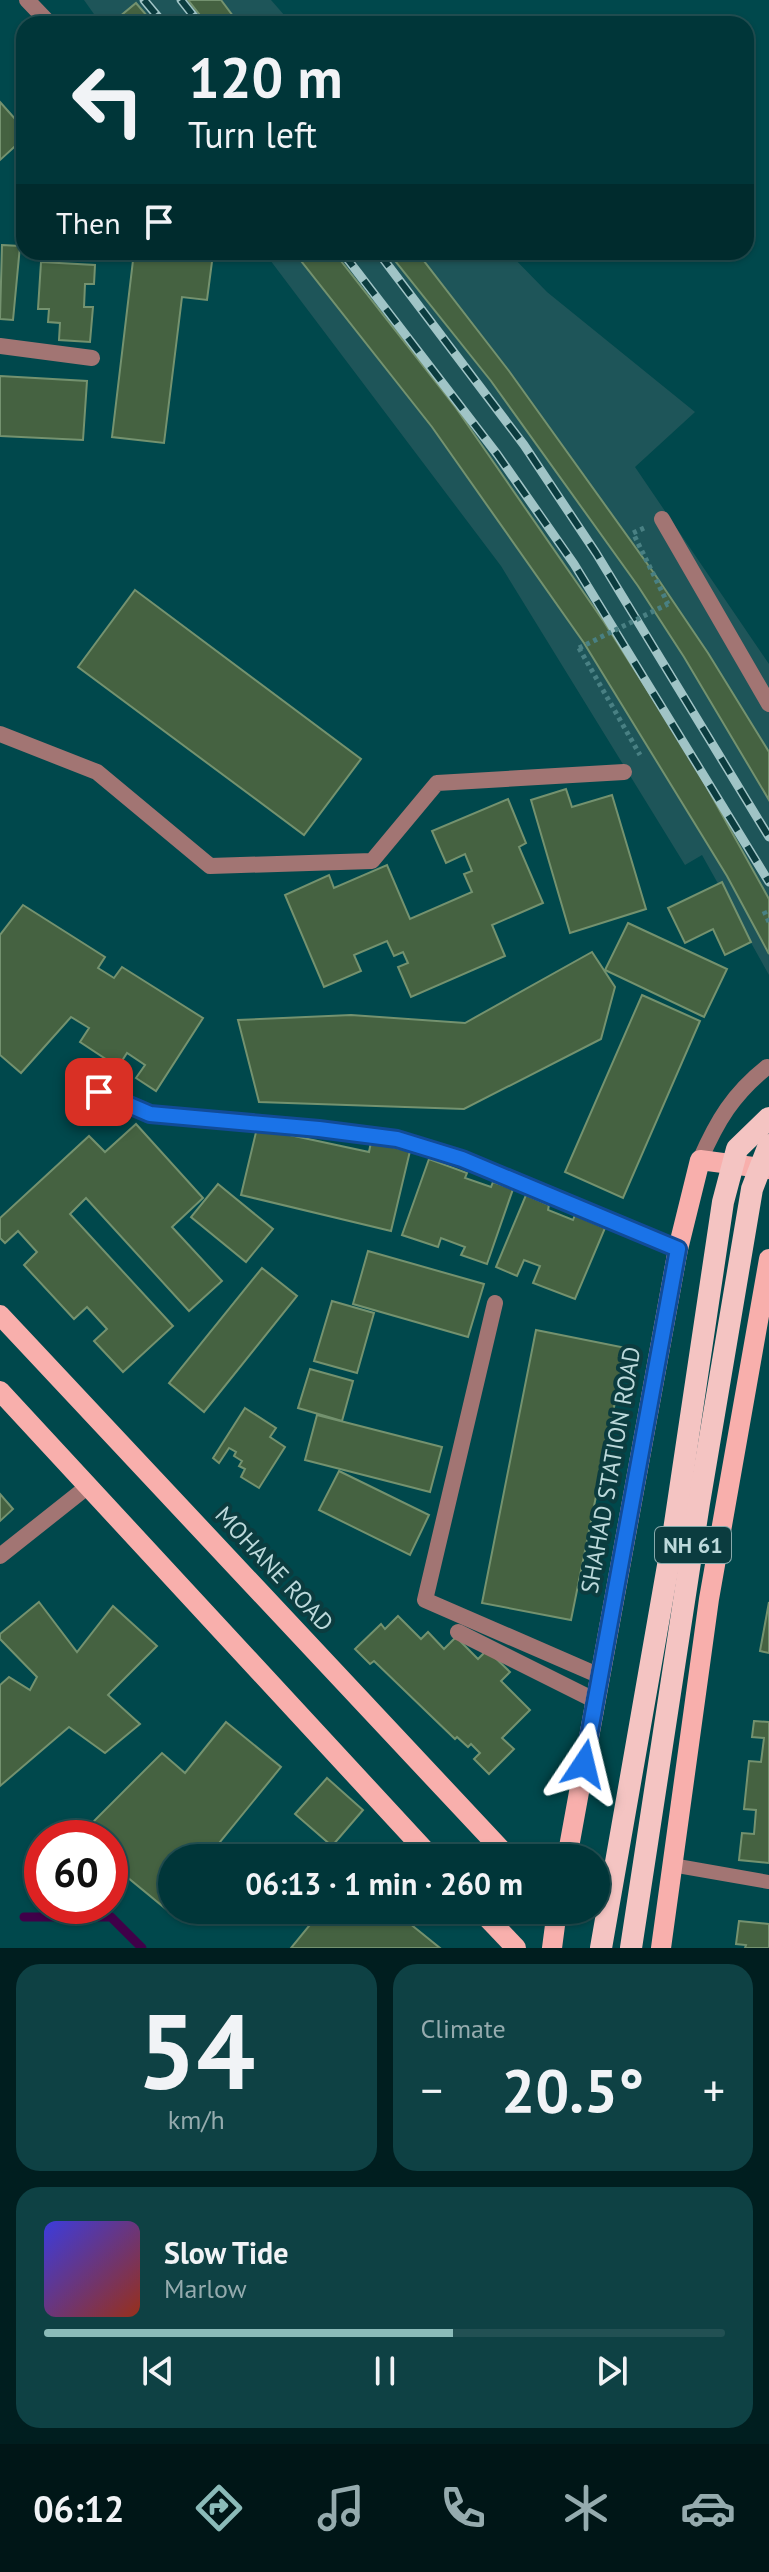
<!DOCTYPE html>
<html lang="en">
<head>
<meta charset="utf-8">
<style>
	body { margin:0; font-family:"PT Sans",sans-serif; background:#0e4144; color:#f1f3f6; height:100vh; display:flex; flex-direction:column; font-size:30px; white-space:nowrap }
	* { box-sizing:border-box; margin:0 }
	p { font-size:26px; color:#95abae }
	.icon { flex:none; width:44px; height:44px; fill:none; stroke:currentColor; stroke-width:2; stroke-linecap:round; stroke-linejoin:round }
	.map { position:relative; height:1948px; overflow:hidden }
	.side { display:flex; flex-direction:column; gap:16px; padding:16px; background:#001e1f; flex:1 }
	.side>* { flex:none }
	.banner { position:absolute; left:16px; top:16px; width:738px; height:244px; border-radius:24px; box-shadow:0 2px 6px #0004,0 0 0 2px #225053; background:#003639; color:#f1f3f6; overflow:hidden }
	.speed { position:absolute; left:24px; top:1820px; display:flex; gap:16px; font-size:40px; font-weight:700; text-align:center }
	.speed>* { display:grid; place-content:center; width:104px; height:104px; border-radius:50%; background:#003639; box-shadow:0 2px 6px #0004,0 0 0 2px #225053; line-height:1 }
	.speed .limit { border:12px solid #d22; background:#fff; color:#111 }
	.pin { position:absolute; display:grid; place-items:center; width:68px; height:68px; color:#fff; margin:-34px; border-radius:16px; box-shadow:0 4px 12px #0006 }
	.me { position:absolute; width:88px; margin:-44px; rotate:10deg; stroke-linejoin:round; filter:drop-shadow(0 0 6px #0008) }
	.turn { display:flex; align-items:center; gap:28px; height:168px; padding:0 40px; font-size:36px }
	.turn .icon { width:104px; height:104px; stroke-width:2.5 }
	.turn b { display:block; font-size:56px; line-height:68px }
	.then { display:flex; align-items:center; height:76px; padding:0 40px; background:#0003; gap:16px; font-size:30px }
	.big { font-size:60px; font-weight:700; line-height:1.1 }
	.side .card { flex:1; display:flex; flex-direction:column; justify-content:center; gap:12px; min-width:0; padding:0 28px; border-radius:24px; background:#0e4144 }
	.side .dial { align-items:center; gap:0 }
	.dial b { font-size:104px; line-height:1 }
	.song { display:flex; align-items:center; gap:24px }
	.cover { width:96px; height:96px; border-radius:12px; background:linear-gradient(135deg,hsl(240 70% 55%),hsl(10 70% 35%)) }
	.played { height:8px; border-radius:4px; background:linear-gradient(90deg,#8bbbb9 60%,#225053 60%) }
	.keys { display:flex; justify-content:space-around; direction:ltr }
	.heat { display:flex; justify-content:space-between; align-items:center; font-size:44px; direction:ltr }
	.side .tiles { flex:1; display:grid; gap:16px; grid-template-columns:1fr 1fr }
	.card:last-child { grid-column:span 2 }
	.trip { position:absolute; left:158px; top:1844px; width:452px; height:80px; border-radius:40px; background:#003639; box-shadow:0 2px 6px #0004,0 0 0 2px #225053; font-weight:700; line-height:80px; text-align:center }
	.dock { display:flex; height:128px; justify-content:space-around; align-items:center; background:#001617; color:#95abae }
	.dock .icon { width:56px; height:56px }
	.dock .on { color:#8bbbb9 }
	.dock b { font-size:36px; color:#f1f3f6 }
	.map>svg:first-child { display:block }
</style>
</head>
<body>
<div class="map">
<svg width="769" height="1948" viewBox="0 0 769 1948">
	<rect width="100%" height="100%" fill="#00484c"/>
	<g fill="#1e5559">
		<path d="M84,0H271L292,24H101Z"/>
		<path d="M264,252H508L547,292L695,412L635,467L769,664V975L702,855L685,865L501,566Z"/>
	</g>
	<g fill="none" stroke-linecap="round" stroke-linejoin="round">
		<path stroke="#400049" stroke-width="9" d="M24,1917H111L142,1948"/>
	</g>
	<g fill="#456241" stroke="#74926f" stroke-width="2">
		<path d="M188,0H221L239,24H207Z"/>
		<path d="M136,3L154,24H114L113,22Z"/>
		<path d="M0,102L24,129V138L0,160Z"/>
		<path d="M2,245L20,246L13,320L0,319Z"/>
		<path d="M134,252L213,254L207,300L182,297L164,443L112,437Z"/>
		<path d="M294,252H334L456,408L604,622L690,757L769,899V954L727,876L584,643L432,427Z"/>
		<path d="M388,252H417L509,371L656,576L708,653L769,752V800L684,657L638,586L491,381Z"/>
		<path d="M41,262L95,265L94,284H85L84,307H93L90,342L59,340L60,323L48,322L49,309H38Z"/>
		<path d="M0,376L87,381L83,440L0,436Z"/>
		<path d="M135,590L361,759L304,835L78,667Z"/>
		<path d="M566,789L572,807L612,795L646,909L570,933L531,800Z"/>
		<path d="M508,799L526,843L519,847L543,903L492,925L505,956L411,997L398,967L408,963L403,952L394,956L387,941L354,955L361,971L324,987L285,895L329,875L334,888L387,865L410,919L472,892L464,874L472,871L465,854L446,863L432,831Z"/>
		<path d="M722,882L751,942L725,955L713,929L685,943L668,908Z"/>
		<path d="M23,905L105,957L98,968L114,978L122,967L203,1018L156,1091L136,1078L145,1065L127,1053L118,1067L80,1042L89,1028L71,1017L21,1073L0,1055V935Z"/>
		<path d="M628,923L727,969L704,1017L605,970Z"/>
		<path d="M592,952L615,987L601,1039L464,1109L259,1102L238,1020L351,1015L465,1023Z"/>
		<path d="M642,995L700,1021L623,1198L565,1172Z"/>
		<path d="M136,1124L203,1198L172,1227L222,1281L189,1311L86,1198L70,1214L173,1326L123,1372L94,1341L107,1329L87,1307L74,1319L24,1265L37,1252L18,1231L5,1243L0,1238V1218L89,1136L105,1152Z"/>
		<path d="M257,1128L369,1152L371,1142L410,1151L391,1231L241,1195Z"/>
		<path d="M429,1159L467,1173L465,1178L491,1187L493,1182L513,1189L487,1264L461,1255L465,1247L441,1238L438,1247L402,1235Z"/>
		<path d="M218,1184L273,1229L246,1262L191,1217Z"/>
		<path d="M526,1195L549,1205L548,1210L573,1220L575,1215L605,1228L575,1299L533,1283L540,1266L524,1260L517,1276L496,1267Z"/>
		<path d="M368,1251L484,1284L468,1337L353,1304Z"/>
		<path d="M262,1268L297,1296L204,1412L169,1383Z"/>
		<path d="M332,1301L374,1313L357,1373L314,1361Z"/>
		<path d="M536,1330L626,1348L571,1620L482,1603Z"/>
		<path d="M310,1369L353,1381L342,1421L298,1408Z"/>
		<path d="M245,1408L276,1428L270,1437L285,1447L259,1488L241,1477L245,1469L239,1466L242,1461L234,1456L236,1452L229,1448L219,1463L213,1458Z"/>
		<path d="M317,1415L442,1447L430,1492L305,1460Z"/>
		<path d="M339,1471L429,1515L410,1555L319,1510Z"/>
		<path d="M0,1494L13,1509L0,1521Z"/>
		<path d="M39,1602L77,1652L113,1606L157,1646L108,1695L140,1724L105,1753L69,1727L0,1786V1685L9,1677L30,1690L37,1677L0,1639V1634Z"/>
		<path d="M769,1602V1653L760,1651Z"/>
		<path d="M398,1616L421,1639L428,1632L444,1649L456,1637L478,1659L487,1650L510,1672L501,1681L530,1710L502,1738L514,1749L489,1774L474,1759L480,1753L471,1744L468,1747L457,1737L455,1739L374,1661L370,1664L355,1649L381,1624L385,1629Z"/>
		<path d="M754,1721L769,1722V1863L739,1860L742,1833L754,1834L756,1810L744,1809L749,1761L761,1762L764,1738L752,1737Z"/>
		<path d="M226,1722L281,1767L207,1858H172V1902L166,1909L110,1863V1838L78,1837L162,1753L185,1773Z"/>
		<path d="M327,1778L363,1810L332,1846L295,1814Z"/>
		<path d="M322,1910H393L440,1948H291Z"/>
		<path d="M739,1921L769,1924V1948H745L746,1945L736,1944Z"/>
	</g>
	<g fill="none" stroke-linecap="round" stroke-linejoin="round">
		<g stroke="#498083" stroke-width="5" stroke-dasharray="4 4" stroke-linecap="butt">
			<path d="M644,528L633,533L668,604"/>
			<path d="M579,648L640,755"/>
			<path d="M764,911L769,922"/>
		</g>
		<path stroke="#a27573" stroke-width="14" d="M672,1865L769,1882"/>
		<g stroke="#a27573" stroke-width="16">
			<path d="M27,0L50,24"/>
			<path d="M0,346L92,358"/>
			<path d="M662,519L769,704"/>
			<path d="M0,734L97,772L210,866L372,861L437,783L624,772"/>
			<path d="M74,1081L150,1114L319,1129L397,1139L462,1159L678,1249"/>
			<path d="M700,1160C717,1121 733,1094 767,1067"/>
			<path d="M495,1303L425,1600L600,1676"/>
			<path d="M0,1556L87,1487"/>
			<path d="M458,1632L596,1701"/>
		</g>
		<g stroke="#f8afac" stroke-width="20">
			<path d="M0,1315L509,1858"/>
			<path d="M0,1391L432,1858"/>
			<path d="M567,1858L678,1249L700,1160L769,1169"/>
			<path d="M480,1910L516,1948"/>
			<path d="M552,1948L557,1910"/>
			<path d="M661,1948L709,1599L769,1259"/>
		</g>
		<path stroke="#f4c4c2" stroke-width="22" d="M601,1948L673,1537"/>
		<g stroke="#a0c4c6" stroke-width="9">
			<g id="rail">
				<path d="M144,0L164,24"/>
				<path d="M181,0L200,24"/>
				<path d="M342,252L497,454L574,564L769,882"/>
				<path d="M378,252L524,445L596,553L769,837"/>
			</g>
		</g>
		<use href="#rail" stroke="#0b3c3f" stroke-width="6" stroke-dasharray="18" stroke-linecap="butt"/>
		<path stroke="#498083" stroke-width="5" stroke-dasharray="4 4" stroke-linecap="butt" d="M579,648L668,604"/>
		<g stroke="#f4c4c2" stroke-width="22">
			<path d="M673,1537L723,1202L737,1149L769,1118"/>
			<path d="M631,1948L699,1503L752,1189L769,1145"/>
		</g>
	</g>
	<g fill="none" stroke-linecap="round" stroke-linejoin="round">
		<g stroke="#114b97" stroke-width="20">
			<path id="route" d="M99,1092L150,1114L319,1129L397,1139L462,1159L678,1249L584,1764"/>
		</g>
		<use href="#route" stroke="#1a73e8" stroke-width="14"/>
	</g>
	<g text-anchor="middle" stroke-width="8" stroke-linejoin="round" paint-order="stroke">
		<rect fill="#0b3c3f" stroke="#87aaac" stroke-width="2" x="655" y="1527" width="76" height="36" rx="6"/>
		<g font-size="22" font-weight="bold" fill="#bcd9db">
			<text x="693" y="1553">NH 61</text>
		</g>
		<g font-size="24" fill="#bcd9db" stroke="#0b3c3f">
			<text transform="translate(611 1470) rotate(-80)" y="8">SHAHAD STATION ROAD</text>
			<text transform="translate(274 1569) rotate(47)" y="8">MOHANE ROAD</text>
		</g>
	</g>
</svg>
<div class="speed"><div class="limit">60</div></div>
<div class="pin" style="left:99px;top:1092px;background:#d93025"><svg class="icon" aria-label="arrive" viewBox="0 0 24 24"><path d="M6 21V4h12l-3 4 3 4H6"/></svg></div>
<svg class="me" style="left:584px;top:1764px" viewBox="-20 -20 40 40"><path d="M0-17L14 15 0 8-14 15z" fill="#1a73e8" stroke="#fff" stroke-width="4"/></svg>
<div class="trip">06:13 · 1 min · 260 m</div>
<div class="banner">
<div class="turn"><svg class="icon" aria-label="left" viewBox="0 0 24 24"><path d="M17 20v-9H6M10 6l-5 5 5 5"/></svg><div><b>120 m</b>Turn left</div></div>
<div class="then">Then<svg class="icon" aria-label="arrive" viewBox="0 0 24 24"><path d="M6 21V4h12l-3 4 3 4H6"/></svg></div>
</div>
</div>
<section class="side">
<div class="tiles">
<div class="card dial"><b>54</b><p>km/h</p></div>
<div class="card"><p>Climate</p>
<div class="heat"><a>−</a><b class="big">20.5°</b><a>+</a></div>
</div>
<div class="card">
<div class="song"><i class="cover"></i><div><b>Slow Tide</b><p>Marlow</p></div></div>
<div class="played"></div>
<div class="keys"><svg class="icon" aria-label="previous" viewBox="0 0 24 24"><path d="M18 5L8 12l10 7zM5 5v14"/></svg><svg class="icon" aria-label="pause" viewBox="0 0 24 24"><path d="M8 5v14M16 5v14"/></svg><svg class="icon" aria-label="next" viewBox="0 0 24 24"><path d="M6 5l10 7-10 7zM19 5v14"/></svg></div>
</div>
</div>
</section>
<nav class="dock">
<b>06:12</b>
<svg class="icon on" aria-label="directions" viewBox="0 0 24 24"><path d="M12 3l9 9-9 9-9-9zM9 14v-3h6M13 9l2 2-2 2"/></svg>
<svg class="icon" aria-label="music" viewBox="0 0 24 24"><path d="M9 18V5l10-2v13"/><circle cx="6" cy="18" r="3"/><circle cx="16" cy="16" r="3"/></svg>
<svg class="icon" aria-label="phone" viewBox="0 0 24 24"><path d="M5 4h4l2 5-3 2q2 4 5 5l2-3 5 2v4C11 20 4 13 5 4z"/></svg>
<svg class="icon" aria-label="climate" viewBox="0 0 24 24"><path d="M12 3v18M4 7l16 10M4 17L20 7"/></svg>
<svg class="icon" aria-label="car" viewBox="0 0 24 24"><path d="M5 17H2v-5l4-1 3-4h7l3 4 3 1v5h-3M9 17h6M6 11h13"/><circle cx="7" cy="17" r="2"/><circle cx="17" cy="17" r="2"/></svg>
</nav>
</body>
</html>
